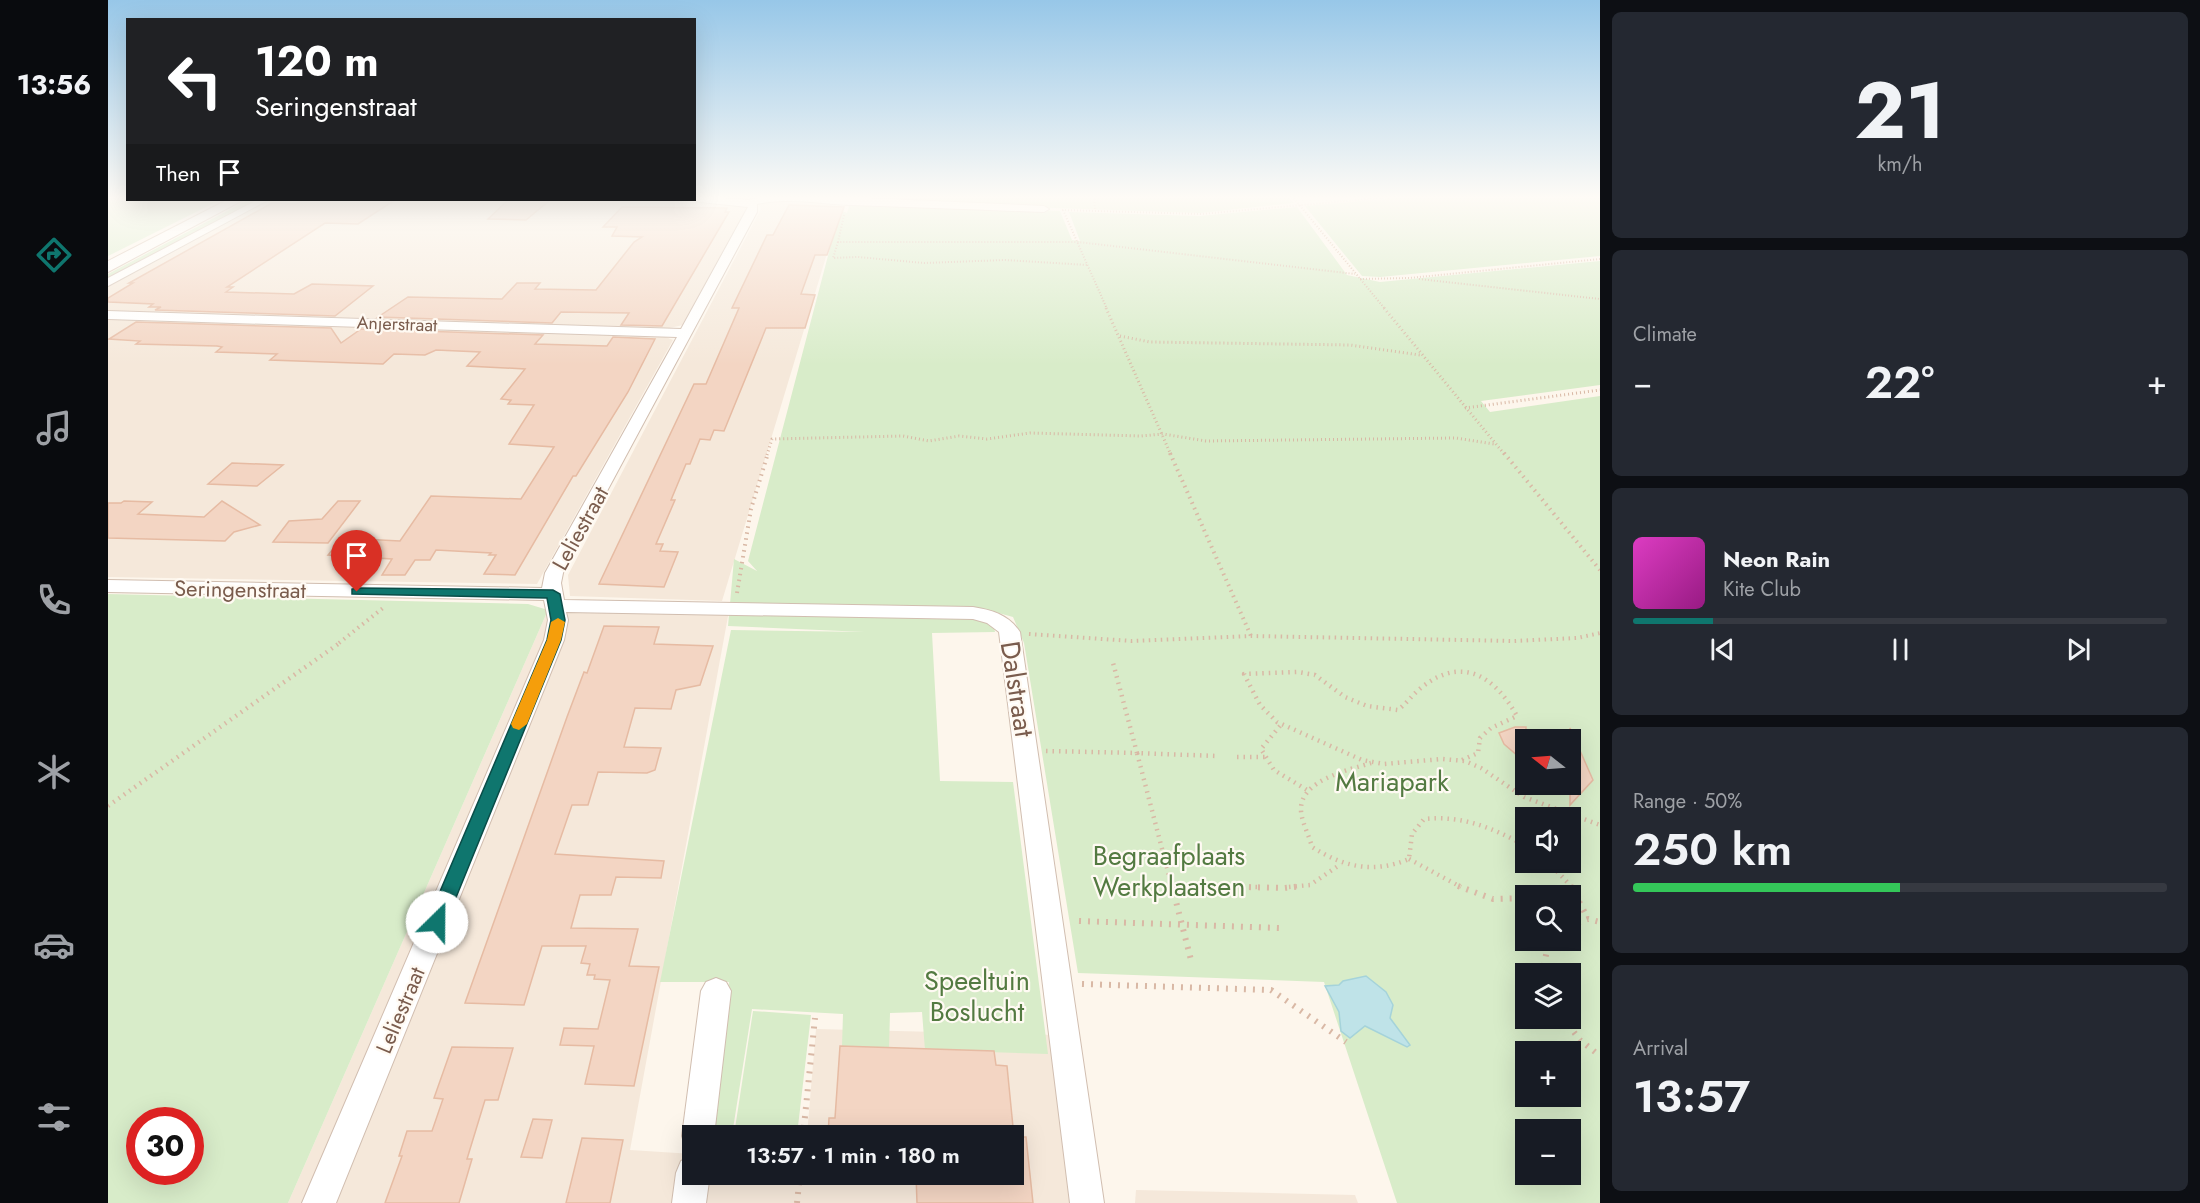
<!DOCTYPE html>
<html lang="en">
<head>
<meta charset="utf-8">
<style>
	body { margin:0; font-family:Jost,sans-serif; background:#242831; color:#f1f3f6; height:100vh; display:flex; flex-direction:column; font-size:22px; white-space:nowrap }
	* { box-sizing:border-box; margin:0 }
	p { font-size:20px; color:#9ea1a6 }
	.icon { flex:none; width:33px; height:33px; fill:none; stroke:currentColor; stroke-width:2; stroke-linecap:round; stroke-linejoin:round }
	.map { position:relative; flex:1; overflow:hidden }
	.panel { display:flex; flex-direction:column; gap:12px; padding:12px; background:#0d0f14; width:600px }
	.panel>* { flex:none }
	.guide { position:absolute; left:18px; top:18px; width:570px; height:183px; border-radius:0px; box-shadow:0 6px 24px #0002; background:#202124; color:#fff; overflow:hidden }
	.needle { width:39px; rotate:287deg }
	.fabs { position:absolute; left:1407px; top:729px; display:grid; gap:12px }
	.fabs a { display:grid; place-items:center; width:66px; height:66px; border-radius:0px; background:#171b24; box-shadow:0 6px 24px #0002; font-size:30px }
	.speed { position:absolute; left:18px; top:1107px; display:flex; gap:12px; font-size:30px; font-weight:700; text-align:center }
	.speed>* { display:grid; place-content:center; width:78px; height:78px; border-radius:50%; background:#171b24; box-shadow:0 6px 24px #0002; line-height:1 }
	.speed .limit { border:9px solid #d22; background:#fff; color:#111 }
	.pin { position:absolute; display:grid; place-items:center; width:51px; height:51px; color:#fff; margin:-62px -26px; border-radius:50% 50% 50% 0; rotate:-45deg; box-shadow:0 0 6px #0007 }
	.pin .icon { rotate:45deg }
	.me { position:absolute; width:66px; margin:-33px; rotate:23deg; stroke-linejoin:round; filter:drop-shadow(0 0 4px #0008) }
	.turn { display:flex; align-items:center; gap:21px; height:126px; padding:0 30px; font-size:27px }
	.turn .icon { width:78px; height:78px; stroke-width:2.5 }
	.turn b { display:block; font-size:42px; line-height:51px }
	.then { display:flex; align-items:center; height:57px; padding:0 30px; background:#0003; gap:12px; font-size:22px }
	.big { font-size:45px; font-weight:600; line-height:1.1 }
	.panel .widget { flex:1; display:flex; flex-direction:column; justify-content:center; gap:9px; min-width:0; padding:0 21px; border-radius:9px; background:#242831 }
	.panel .dial { align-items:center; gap:0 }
	.dial b { font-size:78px; line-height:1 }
	.song { display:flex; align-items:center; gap:18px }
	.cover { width:72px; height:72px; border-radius:9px; background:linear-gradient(135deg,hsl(310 70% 55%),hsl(310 70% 35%)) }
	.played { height:6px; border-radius:3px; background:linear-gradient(90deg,#0f766e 15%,#363941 15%) }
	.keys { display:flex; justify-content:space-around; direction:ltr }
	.heat { display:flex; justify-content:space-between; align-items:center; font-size:33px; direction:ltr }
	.charge { height:9px; border-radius:4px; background:linear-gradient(90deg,#34c759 50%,#363941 0) }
	.trip { position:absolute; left:574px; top:1125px; width:342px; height:60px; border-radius:0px; background:#171b24; box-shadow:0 6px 24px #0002; font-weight:600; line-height:60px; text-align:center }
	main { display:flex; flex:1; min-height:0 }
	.menu { display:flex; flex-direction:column; width:108px; justify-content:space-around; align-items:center; background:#090b0e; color:#9ea1a6 }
	.menu .icon { width:42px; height:42px }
	.menu .current { color:#0f766e }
	.menu b { font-size:27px; color:#f1f3f6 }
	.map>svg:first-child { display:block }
</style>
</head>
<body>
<main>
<nav class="menu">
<b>13:56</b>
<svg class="icon current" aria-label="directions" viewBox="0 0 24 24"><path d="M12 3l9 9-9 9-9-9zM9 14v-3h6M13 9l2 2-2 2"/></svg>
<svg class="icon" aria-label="music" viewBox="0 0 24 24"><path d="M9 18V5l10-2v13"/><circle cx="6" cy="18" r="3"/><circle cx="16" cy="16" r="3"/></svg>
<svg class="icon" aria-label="phone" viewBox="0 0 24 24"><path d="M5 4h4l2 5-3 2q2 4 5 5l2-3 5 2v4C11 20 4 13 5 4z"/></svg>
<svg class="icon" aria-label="climate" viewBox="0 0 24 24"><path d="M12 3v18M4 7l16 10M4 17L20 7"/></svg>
<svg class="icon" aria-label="car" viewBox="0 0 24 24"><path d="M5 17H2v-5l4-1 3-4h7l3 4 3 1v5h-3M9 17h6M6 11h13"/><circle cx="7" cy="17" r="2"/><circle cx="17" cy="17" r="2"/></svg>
<svg class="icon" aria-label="filters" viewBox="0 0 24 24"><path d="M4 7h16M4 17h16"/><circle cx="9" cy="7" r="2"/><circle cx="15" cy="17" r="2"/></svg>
</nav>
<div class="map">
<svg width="1492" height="1203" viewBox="0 0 1492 1203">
	<rect width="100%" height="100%" fill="#fdf6ec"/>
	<g fill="#f5e8da">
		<path d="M160,200H527L625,203L639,209L575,325L557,329L0,312V287Z"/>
		<path d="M658,202L734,204L614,601L462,596L460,575L653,209L651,204Z"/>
		<path d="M0,318L555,336L565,340L429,584L0,577Z"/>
		<path d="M440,610L621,611L522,1150L585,1154V1174H906V1136L699,1135L708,1029L949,1035L970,1203H180Z"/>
		<path d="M1028,1190L1247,1195L1250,1203H1027Z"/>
	</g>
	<g fill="#d8ecc9" fill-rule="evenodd">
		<path d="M0,196H19L20,200H112L0,256Z"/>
		<path d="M706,196H1180L1186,203L1092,213L738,201Z"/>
		<path d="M1312,196H1492V256L1272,277L1254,276L1197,206Z"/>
		<path d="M140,200H148L0,279V274Z"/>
		<path d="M742,203L952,211L964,240L972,241L961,212L1091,216L1189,207L1239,275L1272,282L1492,261V385L1373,401L1382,412L1492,396V1203H1289L1216,982L970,973L916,643L905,617L883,611L887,632L824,633L832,781L905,782L940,1054L817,1050L814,1012L782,1013L781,1049L734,1046L735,1014L644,1009L624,1135H605L621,982H552L623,630L757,632L620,626L626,559L649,571L640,561L732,210L739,213ZM1418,740H1462V784H1418ZM1418,818H1462V862H1418ZM1418,896H1462V940H1418ZM1418,974H1462V1018H1418ZM1418,1052H1462V1096H1418ZM1418,1130H1462V1174H1418Z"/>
		<path d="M0,594L420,604L440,610L180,1203H0ZM32,1120H82V1172H32Z"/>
		<path d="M645,1011L703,1015L689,1135H626Z"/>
	</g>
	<path fill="#bfe3e8" stroke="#a5d3da" stroke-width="1.5" d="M1258,976L1278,992L1285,1005L1282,1018L1302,1045L1299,1047L1257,1026L1242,1038L1233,1031L1231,1012L1217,986L1231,985L1235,981Z"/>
	<g fill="#f3d5c3" stroke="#e6bba3" stroke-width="1.5">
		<path d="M196,200H287L250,224L217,223L119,287H125L118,292L186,294L204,284L265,286L227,316L47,310L53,307H41L45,304L0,302V298L25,283H21L164,203L188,204Z"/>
		<path d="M413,200H442L418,220L380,219L399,201Z"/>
		<path d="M681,205L736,207L719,255H707L693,294L707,295L697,328H658L616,431L606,430L602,440L592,439L582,464H578L563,500H567L548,544H555L552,551L570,552L556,587L491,584L586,384H598L631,308H624L659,235H665Z"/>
		<path d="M514,207L619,208L617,212H621L554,326L513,325L521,313L453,312L444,323L270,317L300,297L394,299L409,283H432L427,289L488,290L526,242L534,237L504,236L509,227H495Z"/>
		<path d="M28,322L223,328L233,343L253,329L435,335L427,344L499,346L505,337L547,339L520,392L468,476H465L407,575L376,574L388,555H381L383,553L328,550L322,560H307L297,575H274L284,559L220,555L234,538L292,541L323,496L413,499L446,447L401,444L426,405L400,404L403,400L393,399L417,369L359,366L372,352L328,350L317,355L286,354L275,364L162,360L169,354L108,352L114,347L109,346L28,344L32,341L1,339Z"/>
		<path d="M124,463L175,465L149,486L100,484Z"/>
		<path d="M16,501L44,502L30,514L96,517L114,501L152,525L126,532L117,541L0,538V503H13Z"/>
		<path d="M230,501H252L220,543L165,542L181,521L214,519Z"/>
		<path d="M496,626L551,627L546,644L605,646L592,685L568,690L563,709L527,708L516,747L553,748L547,770L539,773L490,772L480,805H464L447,854L556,861L553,878L508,877L503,895H472L463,928L530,929L521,966L551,967L526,1086L477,1084L486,1046L452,1045L456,1028L490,1029L502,980L486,979L487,975H479L482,964L473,963L478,946H434L416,1005L357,1003L459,717L476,672L479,673Z"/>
		<path d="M1407,727H1418V763L1396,744L1391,733Z"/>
		<path d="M1462,728L1485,780L1462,805Z"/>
		<path d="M732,1046L886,1051L888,1065L899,1066L905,1127H890L891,1136H720L721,1118H727Z"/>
		<path d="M344,1047L405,1048L390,1100H377L359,1159H364L351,1203H277L294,1156H291L299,1131H324L335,1099L326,1098Z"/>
		<path d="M425,1119L444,1120L434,1158L413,1157Z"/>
		<path d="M906,1137H918L925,1203H809L808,1174H906Z"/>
		<path d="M474,1138L515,1140L502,1203H458Z"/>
	</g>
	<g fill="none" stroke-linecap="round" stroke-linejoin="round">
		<g stroke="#d1beb0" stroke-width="2">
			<g id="street">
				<path d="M586,196L641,200L660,196H710L936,206L941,209L936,212C872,210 808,207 744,205C712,204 681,197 649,204V212L455,573L453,583L456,600L865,607C884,610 901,615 912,632L996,1203H962L891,632L879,623L865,619L458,612L460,620L456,640L228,1203H194L436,640L440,620L436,600L0,592V580L434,588L437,573L569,337L0,319V311L573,329L640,207L583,201Z"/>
				<path d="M149,200H160L0,286V278Z"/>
				<path d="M608,978L618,982L623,991L606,1136H585V1150L578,1148L574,1136L593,991L598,982Z"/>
				<path d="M585,1156V1174H602L598,1203H564L568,1173L573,1161Z"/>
			</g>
		</g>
		<g stroke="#d6c0b0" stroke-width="2">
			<path id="secondary" d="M119,200H135L0,272V261Z"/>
		</g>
		<g stroke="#d9b8a5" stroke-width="2" stroke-dasharray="1 2" stroke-linecap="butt">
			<path d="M986,196L987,211"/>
			<path d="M1184,196L1277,309"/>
			<path d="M954,210L1093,214L1295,196"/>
			<path d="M955,210L999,309"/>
			<path d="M736,215L730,242H970L1247,274"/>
			<path d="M730,242L725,258L750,257L816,263L897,260L980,265"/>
			<path d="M1252,279L1301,278L1492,259"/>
			<path d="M1311,279L1492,299"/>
		</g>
		<g stroke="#d9b8a5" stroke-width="3" stroke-dasharray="1 3" stroke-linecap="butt">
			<path d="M998,308L1063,455"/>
			<path d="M1276,308L1397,455"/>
			<path d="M1012,336L1042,342L1242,345L1312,355"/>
			<path d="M1357,408L1492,390"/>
			<path d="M659,455L664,439L795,436L821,441L851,436L879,439L922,433L1033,436L1055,434L1098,441L1348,438L1386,444"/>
		</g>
		<g stroke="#d9b8a5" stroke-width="4" stroke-dasharray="1.5 4.5" stroke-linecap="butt">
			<path d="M1062,453L1143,636"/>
			<path d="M1396,453L1492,570"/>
			<path d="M629,593L643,509L660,453"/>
			<path d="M921,634L1024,641L1143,636L1406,641L1469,638L1492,633"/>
			<path d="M231,643L275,608"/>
		</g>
		<g stroke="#d9b8a5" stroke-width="4.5" stroke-dasharray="1.5 5" stroke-linecap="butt">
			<path d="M1172,726L1153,749L1166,770L1199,790"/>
			<path d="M938,751L1029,753L1004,659"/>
			<path d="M1129,757H1157"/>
			<path d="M1354,760L1370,753L1372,738L1383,728L1409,716C1387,677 1355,655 1314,687C1305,694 1299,703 1290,710L1259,706L1237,697L1207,675L1190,672L1136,674L1152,705L1169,722L1254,760L1276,764L1334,759L1357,761L1373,768L1416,797L1492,825"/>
			<path d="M1263,763C1241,770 1191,780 1193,811C1194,823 1201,835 1204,847C1236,867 1265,874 1301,859L1304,834L1316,819C1354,815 1385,828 1418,846"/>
			<path d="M0,806L233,642"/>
			<path d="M1301,859L1353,887"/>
			<path d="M1440,862L1464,887"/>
			<path d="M1063,885L1153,887"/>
			<path d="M1064,887L1029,753L1109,756"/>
			<path d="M1181,887L1202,885L1233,864"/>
		</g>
		<g stroke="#d9b8a5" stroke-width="6" stroke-dasharray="2 7" stroke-linecap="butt">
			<path d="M1064,886L1083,960"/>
			<path d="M1096,886L1176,888L1194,886"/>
			<path d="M1350,886L1385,899L1418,898"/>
			<path d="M1463,886L1478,915"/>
			<path d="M971,921L1172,928"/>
			<path d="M1462,926L1480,919L1492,922"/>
			<path d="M1438,974L1436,965L1441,940"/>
			<path d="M974,984L1163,990L1238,1042"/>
			<path d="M1455,1018L1472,1040L1492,1056"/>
			<path d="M695,1136L707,1018"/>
			<path d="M689,1203L692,1174"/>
		</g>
		<use href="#street" fill="#fff" fill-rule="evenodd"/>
		<use href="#secondary" fill="#fff" fill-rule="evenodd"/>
	</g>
	<linearGradient id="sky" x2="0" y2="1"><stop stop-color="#97c7e8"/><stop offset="0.54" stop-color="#fefbf6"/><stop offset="1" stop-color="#fefbf6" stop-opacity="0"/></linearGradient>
	<rect width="1492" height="365" fill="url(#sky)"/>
	<path fill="#0f766e" stroke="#0a4d48" stroke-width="1.5" d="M249,588L445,590L452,594L457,620L453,640L338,922L335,927L329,930L322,927L319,922L439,640L443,620L439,598L244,594V589Z"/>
	<path fill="#f59e0b" d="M450,618L457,622L453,640L419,724L411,730L405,728L403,724L439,640L443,622Z"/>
	<g text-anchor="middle" stroke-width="4.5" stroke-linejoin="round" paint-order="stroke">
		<g font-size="18" fill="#7a5c4d" stroke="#fffaf3">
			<text transform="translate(289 324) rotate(2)" y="6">Anjerstraat</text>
		</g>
		<g font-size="22" fill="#7a5c4d" stroke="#fffaf3">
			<text transform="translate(472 528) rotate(-61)" y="8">Leliestraat</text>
			<text transform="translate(132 589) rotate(1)" y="8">Seringenstraat</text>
			<text transform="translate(292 1010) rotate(-67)" y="8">Leliestraat</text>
		</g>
		<g font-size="27" fill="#7a5c4d" stroke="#fffaf3">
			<text transform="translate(909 689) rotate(81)" y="9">Dalstraat</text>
		</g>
		<g font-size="27" fill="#537a41" stroke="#fffaf3">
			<text x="1284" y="791">Mariapark</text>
			<text x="1061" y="865">Begraafplaats<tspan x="1061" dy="31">Werkplaatsen</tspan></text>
			<text x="869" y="990">Speeltuin<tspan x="869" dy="31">Boslucht</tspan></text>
		</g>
	</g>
</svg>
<div class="fabs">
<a><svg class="needle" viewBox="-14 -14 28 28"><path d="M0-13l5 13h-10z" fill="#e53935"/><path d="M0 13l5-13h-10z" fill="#9ea1a6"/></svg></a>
<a><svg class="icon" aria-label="sound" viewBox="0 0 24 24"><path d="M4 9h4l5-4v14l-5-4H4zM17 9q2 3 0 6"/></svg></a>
<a><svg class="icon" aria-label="search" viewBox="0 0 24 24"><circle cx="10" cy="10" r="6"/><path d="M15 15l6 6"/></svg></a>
<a><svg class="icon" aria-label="layers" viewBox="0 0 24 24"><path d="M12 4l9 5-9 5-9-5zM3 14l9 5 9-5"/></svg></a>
<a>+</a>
<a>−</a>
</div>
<div class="speed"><div class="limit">30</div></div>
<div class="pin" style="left:249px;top:592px;background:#d93025"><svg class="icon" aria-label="arrive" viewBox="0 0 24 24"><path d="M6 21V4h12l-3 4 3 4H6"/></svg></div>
<svg class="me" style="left:329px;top:922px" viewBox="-20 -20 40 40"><circle r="19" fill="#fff"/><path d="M0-13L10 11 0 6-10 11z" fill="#0f766e"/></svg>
<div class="trip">13:57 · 1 min · 180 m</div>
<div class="guide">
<div class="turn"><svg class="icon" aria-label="left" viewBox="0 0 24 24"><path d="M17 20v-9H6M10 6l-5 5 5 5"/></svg><div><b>120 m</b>Seringenstraat</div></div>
<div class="then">Then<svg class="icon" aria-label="arrive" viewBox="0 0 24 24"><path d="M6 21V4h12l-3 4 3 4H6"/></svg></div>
</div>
</div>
<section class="panel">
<div class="widget dial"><b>21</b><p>km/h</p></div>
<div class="widget"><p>Climate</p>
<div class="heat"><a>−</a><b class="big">22°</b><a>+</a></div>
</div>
<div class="widget">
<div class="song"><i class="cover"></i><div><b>Neon Rain</b><p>Kite Club</p></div></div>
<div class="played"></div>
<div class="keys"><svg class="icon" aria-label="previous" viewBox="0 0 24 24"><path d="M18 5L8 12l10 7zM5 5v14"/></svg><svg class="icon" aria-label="pause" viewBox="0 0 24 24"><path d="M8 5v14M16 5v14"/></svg><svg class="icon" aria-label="next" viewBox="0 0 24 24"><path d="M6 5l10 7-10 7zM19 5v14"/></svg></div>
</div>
<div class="widget"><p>Range · 50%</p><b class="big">250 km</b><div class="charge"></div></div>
<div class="widget"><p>Arrival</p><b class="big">13:57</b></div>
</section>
</main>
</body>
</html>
